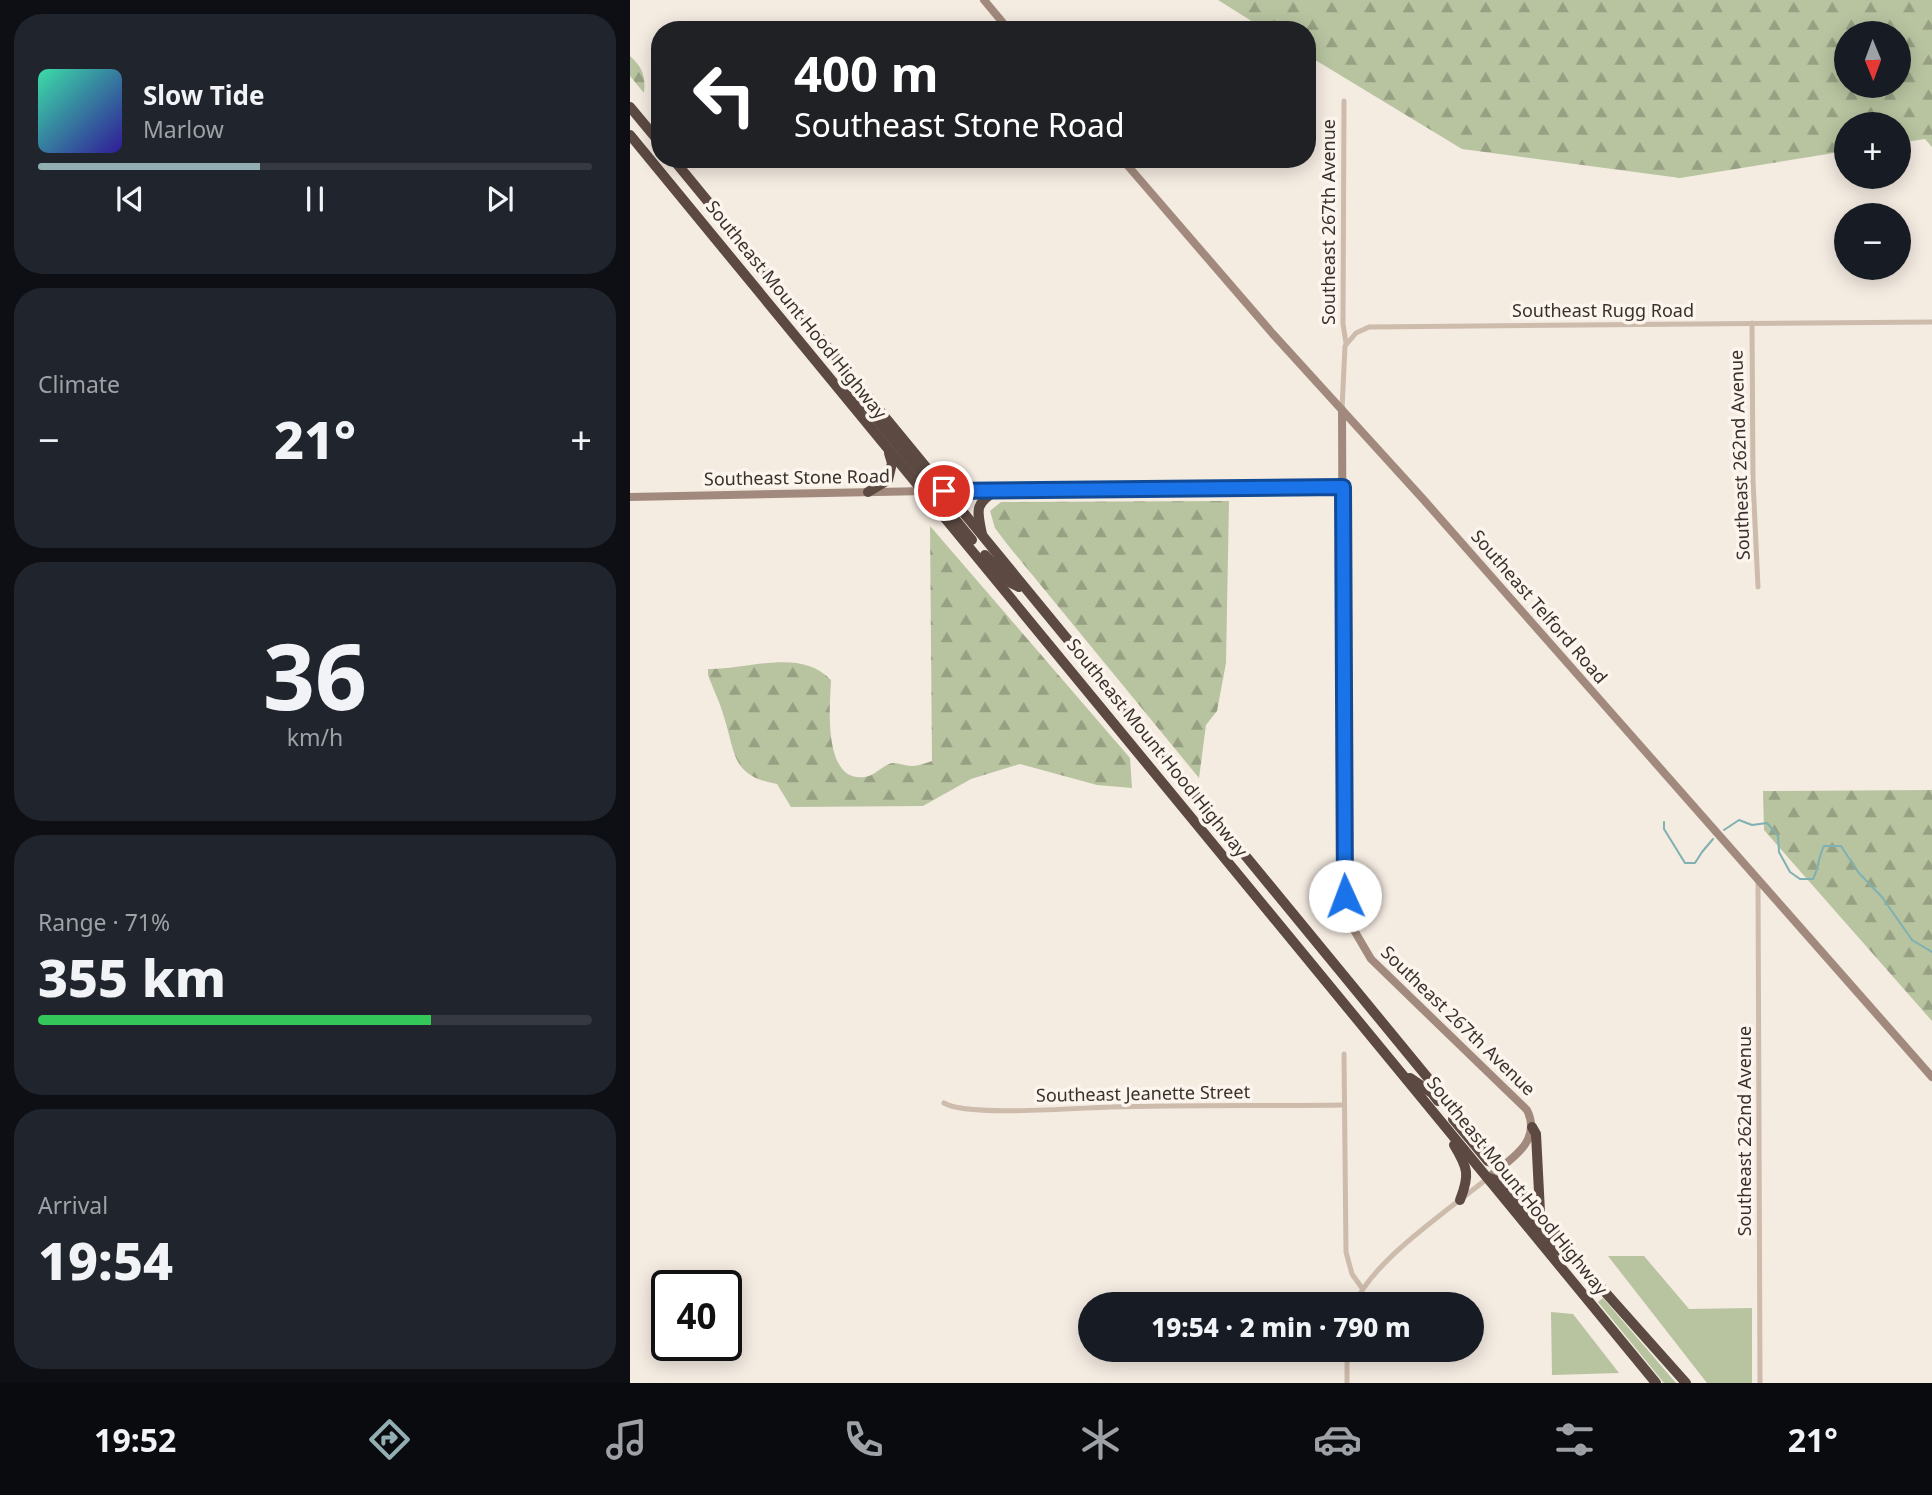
<!DOCTYPE html>
<html lang="en">
<head>
<meta charset="utf-8">
<style>
	body { margin:0; font-family:"Noto Sans",sans-serif; background:#20242c; color:#f1f3f6; height:100vh; display:flex; flex-direction:column; font-size:26px; white-space:nowrap }
	* { box-sizing:border-box; margin:0 }
	p { font-size:23px; color:#9ea1a6 }
	.icon { flex:none; width:38px; height:38px; fill:none; stroke:currentColor; stroke-width:2; stroke-linecap:round; stroke-linejoin:round }
	.map { position:relative; flex:1; overflow:hidden }
	.side { display:flex; flex-direction:column; gap:14px; padding:14px; background:#0d0f14; width:630px }
	.side>* { flex:none }
	.hud { position:absolute; left:21px; top:21px; width:665px; height:147px; border-radius:28px; box-shadow:0 4px 18px #0003; background:#202124; color:#fff; overflow:hidden }
	.needle { width:46px; rotate:179deg }
	.buttons { position:absolute; left:1204px; top:21px; display:grid; gap:14px }
	.buttons a { display:grid; place-items:center; width:77px; height:77px; border-radius:50%; background:#171b24; box-shadow:0 4px 18px #0003; font-size:35px }
	.speed { position:absolute; left:21px; top:1270px; display:flex; gap:14px; font-size:35px; font-weight:700; text-align:center }
	.speed>* { display:grid; place-content:center; width:91px; height:91px; border-radius:50%; background:#171b24; box-shadow:0 4px 18px #0003; line-height:1 }
	.speed .limit { border:4px solid #111; border-radius:10px; background:#fff; color:#111 }
	.pin { position:absolute; display:grid; place-items:center; width:60px; height:60px; color:#fff; margin:-30px; border:4px solid #fff; border-radius:50%; box-shadow:0 2px 7px #0007 }
	.me { position:absolute; width:77px; margin:-38px; rotate:358deg; stroke-linejoin:round; filter:drop-shadow(0 0 5px #0008) }
	.turn { display:flex; align-items:center; gap:24px; height:147px; padding:0 28px; font-size:32px }
	.turn .icon { width:91px; height:91px; stroke-width:2.5 }
	.turn b { display:block; font-size:49px; line-height:60px }
	.big { font-size:52px; font-weight:800; line-height:1.1 }
	.side .tile { flex:1; display:flex; flex-direction:column; justify-content:center; gap:10px; min-width:0; padding:0 24px; border-radius:28px; background:#20242c }
	.side .dial { align-items:center; gap:0 }
	.dial b { font-size:91px; line-height:1 }
	.song { display:flex; align-items:center; gap:21px }
	.cover { width:84px; height:84px; border-radius:10px; background:linear-gradient(135deg,hsl(160 70% 55%),hsl(250 70% 35%)) }
	.played { height:7px; border-radius:4px; background:linear-gradient(90deg,#92aeb2 40%,#363941 40%) }
	.keys { display:flex; justify-content:space-around; direction:ltr }
	.heat { display:flex; justify-content:space-between; align-items:center; font-size:38px; direction:ltr }
	.charge { height:10px; border-radius:5px; background:linear-gradient(90deg,#34c759 71%,#363941 0) }
	.trip { position:absolute; left:448px; top:1292px; width:406px; height:70px; border-radius:35px; background:#171b24; box-shadow:0 4px 18px #0003; font-weight:800; line-height:70px; text-align:center }
	.tab-bar { display:flex; height:112px; justify-content:space-around; align-items:center; background:#090b0e; color:#9ea1a6 }
	.tab-bar .icon { width:49px; height:49px }
	.tab-bar .selected { color:#92aeb2 }
	.tab-bar b { font-size:32px; color:#f1f3f6 }
	main { display:flex; flex:1; min-height:0 }
	.map>svg:first-child { display:block }
</style>
</head>
<body>
<main>
<section class="side">
<div class="tile">
<div class="song"><i class="cover"></i><div><b>Slow Tide</b><p>Marlow</p></div></div>
<div class="played"></div>
<div class="keys"><svg class="icon" aria-label="previous" viewBox="0 0 24 24"><path d="M18 5L8 12l10 7zM5 5v14"/></svg><svg class="icon" aria-label="pause" viewBox="0 0 24 24"><path d="M8 5v14M16 5v14"/></svg><svg class="icon" aria-label="next" viewBox="0 0 24 24"><path d="M6 5l10 7-10 7zM19 5v14"/></svg></div>
</div>
<div class="tile"><p>Climate</p>
<div class="heat"><a>−</a><b class="big">21°</b><a>+</a></div>
</div>
<div class="tile dial"><b>36</b><p>km/h</p></div>
<div class="tile"><p>Range · 71%</p><b class="big">355 km</b><div class="charge"></div></div>
<div class="tile"><p>Arrival</p><b class="big">19:54</b></div>
</section>
<div class="map">
<svg width="1302" height="1383" viewBox="0 0 1302 1383">
	<defs>
		<pattern id="forest-firs" width="22" height="20" patternUnits="userSpaceOnUse" patternTransform="scale(1.75)"><rect width="22" height="20" fill="#b8c4a0"/><path d="M5 1l3.5 6h-7zM16 11l3.5 6h-7z" fill="#97a083"/></pattern>
	</defs>
	<rect width="100%" height="100%" fill="#f4ebe1"/>
	<g fill="#b8c4a0">
		<path d="M978,1256H1014L1059,1309L1122,1308V1383H1077Z"/>
		<path d="M973,1298L1046,1383H1034L968,1302Z"/>
		<path d="M921,1312L943,1314L989,1373L922,1375Z"/>
	</g>
	<g fill="url(#forest-firs)" fill-rule="evenodd">
		<path d="M588,0H1302V147L1295,139L1269,143V124H1216V151L1050,178L832,149L677,55V30H636ZM1216,33H1269V86H1216Z"/>
		<path d="M0,56C12,67 16,76 14,93L0,76Z"/>
		<path d="M599,501L596,663L587,711L576,725L569,778L377,544L365,528L360,511L371,502Z"/>
		<path d="M300,526L500,758L502,788L467,785L390,764L341,779L293,806L161,807L147,784C101,776 106,754 94,717C90,702 83,689 78,675V669C118,670 170,647 201,680C200,705 192,783 235,777C244,776 251,767 259,764C265,761 274,766 281,766C288,766 296,763 302,761Z"/>
		<path d="M1302,790V1021L1134,830L1133,791Z"/>
	</g>
	<g fill="none" stroke-linecap="round" stroke-linejoin="round">
		<g stroke="#7fb0b2" stroke-width="2">
			<path d="M1034,822V829L1055,863H1065L1072,852L1083,839"/>
			<path d="M1094,830L1109,820L1122,825L1137,823L1148,836L1149,852L1160,872L1170,879H1183C1189,868 1188,857 1194,846H1211L1228,872L1252,897L1282,940L1302,952"/>
		</g>
		<g stroke="#cdbbac" stroke-width="5">
			<path d="M714,101L713,324L716,343"/>
			<path d="M1122,323L1123,480L1128,587"/>
			<path d="M712,409L715,346L726,333L739,327L1302,322"/>
			<path d="M1128,879L1130,1383"/>
			<path d="M714,1054L716,1252L722,1274L732,1288"/>
			<path d="M314,1103C337,1117 446,1108 479,1107C557,1105 636,1106 714,1105"/>
			<path d="M725,1304C742,1261 821,1208 858,1178"/>
			<path d="M717,1383V1349"/>
		</g>
		<g stroke="#a18a7d" stroke-width="8">
			<path d="M354,0L379,30"/>
			<path d="M492,159L642,333L793,499L1302,1077"/>
			<path d="M712,410L714,887L721,925L741,959L897,1110C913,1142 879,1160 858,1178"/>
			<path d="M313,491L713,487"/>
			<path d="M0,497L297,491"/>
		</g>
		<g stroke="#5c4a42" stroke-width="10">
			<path d="M0,107L30,143"/>
			<path d="M0,135L1026,1383"/>
			<path d="M43,159L959,1274L1056,1383"/>
			<path d="M215,388L238,409L305,491"/>
			<path d="M302,491L342,540"/>
			<path d="M238,492L258,480L262,463L259,453"/>
			<path d="M352,534C347,510 344,504 367,490"/>
			<path d="M355,555L381,583L389,587"/>
			<path d="M780,1078L802,1093L808,1101"/>
			<path d="M823,1119L858,1161L870,1165"/>
			<path d="M902,1127L906,1134L910,1212"/>
			<path d="M824,1145C838,1168 840,1175 830,1200"/>
			<path d="M859,1178L872,1183L924,1246L943,1261"/>
		</g>
	</g>
	<g fill="none" stroke-linecap="round" stroke-linejoin="round">
		<g stroke="#114b97" stroke-width="18">
			<path id="route" d="M314,491L713,487L715,896"/>
		</g>
		<use href="#route" stroke="#1a73e8" stroke-width="12"/>
	</g>
	<g text-anchor="middle" stroke-width="7" stroke-linejoin="round" paint-order="stroke">
		<g font-size="18" fill="#3b302b" stroke="#fbf5ee">
			<text transform="translate(699 222) rotate(-90)" y="6">Southeast 267th Avenue</text>
			<text transform="translate(166 310) rotate(51)" y="6">Southeast Mount Hood Highway</text>
			<text x="973" y="317">Southeast Rugg Road</text>
			<text transform="translate(1110 455) rotate(-92)" y="6">Southeast 262nd Avenue</text>
			<text transform="translate(167 478) rotate(-1)" y="6">Southeast Stone Road</text>
			<text transform="translate(909 607) rotate(49)" y="6">Southeast Telford Road</text>
			<text transform="translate(527 748) rotate(51)" y="6">Southeast Mount Hood Highway</text>
			<text transform="translate(828 1021) rotate(44)" y="6">Southeast 267th Avenue</text>
			<text transform="translate(513 1094) rotate(-1)" y="6">Southeast Jeanette Street</text>
			<text transform="translate(1115 1131) rotate(-90)" y="6">Southeast 262nd Avenue</text>
			<text transform="translate(887 1186) rotate(51)" y="6">Southeast Mount Hood Highway</text>
		</g>
	</g>
</svg>
<div class="buttons">
<a><svg class="needle" viewBox="-14 -14 28 28"><path d="M0-13l5 13h-10z" fill="#e53935"/><path d="M0 13l5-13h-10z" fill="#9ea1a6"/></svg></a>
<a>+</a>
<a>−</a>
</div>
<div class="speed"><div class="limit">40</div></div>
<div class="pin" style="left:314px;top:491px;background:#d93025"><svg class="icon" aria-label="arrive" viewBox="0 0 24 24"><path d="M6 21V4h12l-3 4 3 4H6"/></svg></div>
<svg class="me" style="left:715px;top:896px" viewBox="-20 -20 40 40"><circle r="19" fill="#fff"/><path d="M0-13L10 11 0 6-10 11z" fill="#1a73e8"/></svg>
<div class="trip">19:54 · 2 min · 790 m</div>
<div class="hud">
<div class="turn"><svg class="icon" aria-label="left" viewBox="0 0 24 24"><path d="M17 20v-9H6M10 6l-5 5 5 5"/></svg><div><b>400 m</b>Southeast Stone Road</div></div>
</div>
</div>
</main>
<nav class="tab-bar">
<b>19:52</b>
<svg class="icon selected" aria-label="directions" viewBox="0 0 24 24"><path d="M12 3l9 9-9 9-9-9zM9 14v-3h6M13 9l2 2-2 2"/></svg>
<svg class="icon" aria-label="music" viewBox="0 0 24 24"><path d="M9 18V5l10-2v13"/><circle cx="6" cy="18" r="3"/><circle cx="16" cy="16" r="3"/></svg>
<svg class="icon" aria-label="phone" viewBox="0 0 24 24"><path d="M5 4h4l2 5-3 2q2 4 5 5l2-3 5 2v4C11 20 4 13 5 4z"/></svg>
<svg class="icon" aria-label="climate" viewBox="0 0 24 24"><path d="M12 3v18M4 7l16 10M4 17L20 7"/></svg>
<svg class="icon" aria-label="car" viewBox="0 0 24 24"><path d="M5 17H2v-5l4-1 3-4h7l3 4 3 1v5h-3M9 17h6M6 11h13"/><circle cx="7" cy="17" r="2"/><circle cx="17" cy="17" r="2"/></svg>
<svg class="icon" aria-label="filters" viewBox="0 0 24 24"><path d="M4 7h16M4 17h16"/><circle cx="9" cy="7" r="2"/><circle cx="15" cy="17" r="2"/></svg>
<b>21°</b>
</nav>
</body>
</html>
